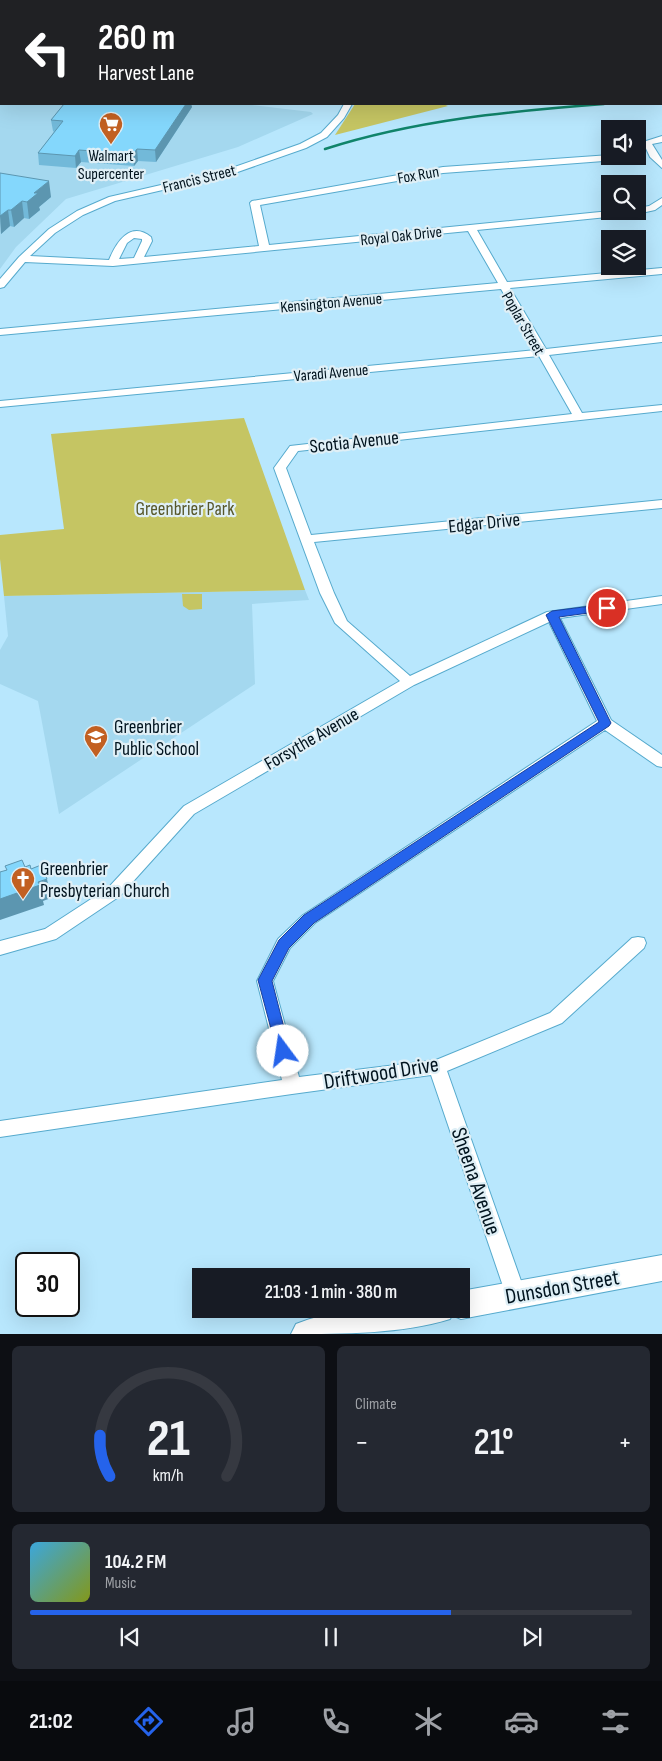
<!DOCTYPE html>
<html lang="en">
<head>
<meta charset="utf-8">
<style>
	body { margin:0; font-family:"Sofia Sans Condensed",sans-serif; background:#242831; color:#f1f3f6; height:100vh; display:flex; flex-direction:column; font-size:19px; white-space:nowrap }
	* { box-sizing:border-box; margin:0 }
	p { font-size:16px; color:#9ea1a6 }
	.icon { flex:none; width:28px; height:28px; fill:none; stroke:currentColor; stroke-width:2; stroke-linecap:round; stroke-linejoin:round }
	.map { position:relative; height:1334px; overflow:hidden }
	.drawer { display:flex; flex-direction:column; gap:12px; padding:12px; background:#0d0f14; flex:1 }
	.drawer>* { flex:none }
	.guide { position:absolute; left:0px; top:0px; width:662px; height:105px; box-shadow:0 5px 20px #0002; background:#202124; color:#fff; overflow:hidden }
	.tools { position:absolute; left:601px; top:120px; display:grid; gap:10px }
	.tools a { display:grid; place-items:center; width:45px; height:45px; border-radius:0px; background:#171b24; box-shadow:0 5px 20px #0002; font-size:25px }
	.speed { position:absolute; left:15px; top:1252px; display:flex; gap:10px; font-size:25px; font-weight:700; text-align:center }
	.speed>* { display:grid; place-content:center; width:65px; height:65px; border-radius:50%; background:#171b24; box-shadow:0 5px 20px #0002; line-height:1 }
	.speed .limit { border:2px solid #111; border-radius:8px; background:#fff; color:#111 }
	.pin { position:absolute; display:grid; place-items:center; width:42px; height:42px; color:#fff; margin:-21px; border:2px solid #fff; border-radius:50%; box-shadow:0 1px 5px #0007 }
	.me { position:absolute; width:55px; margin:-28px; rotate:346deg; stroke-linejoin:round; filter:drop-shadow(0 0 4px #0008) }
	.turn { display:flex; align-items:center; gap:18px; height:105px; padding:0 15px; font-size:22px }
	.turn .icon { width:65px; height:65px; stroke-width:2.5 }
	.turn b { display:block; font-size:35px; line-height:42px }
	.big { font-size:38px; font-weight:600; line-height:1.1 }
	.drawer .card { flex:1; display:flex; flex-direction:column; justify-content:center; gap:8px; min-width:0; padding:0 18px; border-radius:8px; background:#242831 }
	.drawer .dial { align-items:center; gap:0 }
	.dial svg { height:130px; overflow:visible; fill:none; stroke:#363941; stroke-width:7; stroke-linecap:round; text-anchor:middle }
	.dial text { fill:#f1f3f6; stroke:none }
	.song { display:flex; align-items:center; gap:15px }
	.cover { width:60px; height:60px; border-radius:8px; background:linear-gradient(135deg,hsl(200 70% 55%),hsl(70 70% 35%)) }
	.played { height:5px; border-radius:2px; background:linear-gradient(90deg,#2563eb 70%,#363941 70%) }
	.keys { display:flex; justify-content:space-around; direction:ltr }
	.heat { display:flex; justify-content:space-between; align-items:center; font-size:28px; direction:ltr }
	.drawer .tiles { flex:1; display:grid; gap:12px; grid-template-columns:1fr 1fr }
	.card:last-child { grid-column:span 2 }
	.trip { position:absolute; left:192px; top:1268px; width:278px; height:50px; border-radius:0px; background:#171b24; box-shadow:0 5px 20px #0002; font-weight:600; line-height:50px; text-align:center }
	.menu { display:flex; height:80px; justify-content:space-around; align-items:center; background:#090b0e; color:#9ea1a6 }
	.menu .icon { width:35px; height:35px }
	.menu .selected { color:#2563eb }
	.menu b { font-size:22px; color:#f1f3f6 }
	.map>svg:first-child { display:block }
</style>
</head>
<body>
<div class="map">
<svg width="662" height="1334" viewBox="0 0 662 1334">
	<rect width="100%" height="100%" fill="#b8e7fd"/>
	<g fill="#a4d8ef">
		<path d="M0,76L1,104H244L311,112L313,114L238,147L66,199L16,247L0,269Z"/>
		<path d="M305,590L309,600L252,604L255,684L59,814L38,701L0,684V650L8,636L4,596Z"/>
	</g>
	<g fill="#c5c563">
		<path d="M355,104H443L448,106L335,135Z"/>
		<path d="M244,418L305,590L4,596L0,559V535L64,529L51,434Z"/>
		<path d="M182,594H202V609L189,610L183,606Z"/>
	</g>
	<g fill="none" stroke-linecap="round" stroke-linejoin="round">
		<path stroke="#10846a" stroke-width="2.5" d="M325,149C415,120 511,111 604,104"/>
		<g stroke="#56aacd" stroke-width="2">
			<g id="minor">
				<path d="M344,104H352L344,118L327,137L306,148L232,174L115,201L83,215L55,233L30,256L109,260C116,243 130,220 151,237L152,241L144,257L259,246L250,203L252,201L443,167L610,155L634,156L630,159L443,173L260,205L269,245L610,211H638V208L649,206L662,198V205L655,210L637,214L477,230L507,282L662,268V274L510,288L546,349L662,336V342L549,355L582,413L662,405V411L298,451L286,468L311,535L662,500V508L314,542L334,593L347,621L410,676L547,612L662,596V604L560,618L611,720L662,755V767L657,766L605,730L315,923L290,948L273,981L299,1077L436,1060L550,1013L632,938L638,937L644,938L646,943L644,948L562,1023L447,1071L526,1295L523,1302L516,1305L509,1302L506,1295L431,1075L292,1094L0,1137V1121L282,1080L257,981L278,939L303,915L597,721L549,622L414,685L194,814L120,896L56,939L0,955V941L45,929L108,888L184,806L400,681L335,623L320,593L274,468L290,446L572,414L539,356L0,407V401L536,350L501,289L0,335V329L498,283L468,231L113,266L25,262L4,287L0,288V279L19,257L49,229L77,211L109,197L226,170L300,144L321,133L338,115ZM134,238L142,239V241L134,258L119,259L127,243Z"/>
				<path d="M662,136V142L652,144L662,160V168L650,157L643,142Z"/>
			</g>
		</g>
		<g stroke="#56aacd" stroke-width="2">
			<g id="secondary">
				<path d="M18,0H39V1H19Z"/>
				<rect x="661" y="60" width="1" height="6"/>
				<path d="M662,1255V1281L461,1319L452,1315L450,1319C401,1334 344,1334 291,1334L296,1324C347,1303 407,1309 461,1309V1291Z"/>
			</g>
		</g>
		<use href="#minor" fill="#fff" fill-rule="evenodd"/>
		<use href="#secondary" fill="#fff" fill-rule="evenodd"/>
	</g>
	<g fill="#72b9d9">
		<path d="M64,104H191L192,107L156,162L138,161L134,166L81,162L76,168L39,165L38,153L54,132L53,131L51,120Z"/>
		<path d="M0,173L51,197L39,207L40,210L29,219L24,218L14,227L10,226L1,234Z"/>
	</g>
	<g fill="#5c96b0">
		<path d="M0,31H1V42L0,43Z"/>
		<path d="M186,104H191L192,107L156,162L155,150Z"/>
		<path d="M137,149L138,161L134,166L133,154Z"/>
		<path d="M79,150L81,162L76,168L75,156Z"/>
		<path d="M49,181L51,197L39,207L40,210L29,219L27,202L34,193Z"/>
		<path d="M22,201L24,218L14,227L11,210Z"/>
		<path d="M8,210L10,226L1,234L0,216Z"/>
		<path d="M47,879L51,898L43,901L44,905L0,920V899L38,882Z"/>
	</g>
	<g fill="#84d7fc" stroke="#5c96b0">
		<rect x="0" y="24" width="1" height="7"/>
		<path d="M64,104H186L155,150L137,149L133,154L79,150L75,156L38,153L63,121L51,120Z"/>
		<path d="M0,173L49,181L34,193H38L27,202L22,201L11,210H8L0,216Z"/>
		<path d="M22,860L25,867L30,865L31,869L41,865L47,879L38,882L40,885L0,899V872L7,870L5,866Z"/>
	</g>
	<path fill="#2563eb" stroke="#184099" d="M607,604L612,608L611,610L559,617L611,723L609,726L314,923L289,948L272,981L290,1051L288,1055L283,1057L278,1055L258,980L279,940L304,915L599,722L546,615L552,611Z"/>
	<defs>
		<g id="supermarket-pin" transform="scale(1.25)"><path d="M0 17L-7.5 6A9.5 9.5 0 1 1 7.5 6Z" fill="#c26022" stroke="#dfeff6"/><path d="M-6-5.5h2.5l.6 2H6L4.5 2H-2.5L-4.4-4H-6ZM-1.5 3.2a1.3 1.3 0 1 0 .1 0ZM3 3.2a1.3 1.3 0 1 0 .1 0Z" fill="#fff"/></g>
		<g id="school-pin" transform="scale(1.25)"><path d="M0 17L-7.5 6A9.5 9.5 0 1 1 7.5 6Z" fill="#c26022" stroke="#dfeff6"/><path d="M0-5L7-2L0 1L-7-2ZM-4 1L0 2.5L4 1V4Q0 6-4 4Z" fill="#fff"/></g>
		<g id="church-pin" transform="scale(1.25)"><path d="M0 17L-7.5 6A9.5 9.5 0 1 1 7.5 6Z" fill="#c26022" stroke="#dfeff6"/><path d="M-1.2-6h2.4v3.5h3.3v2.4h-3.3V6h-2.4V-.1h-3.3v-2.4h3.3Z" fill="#fff"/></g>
	</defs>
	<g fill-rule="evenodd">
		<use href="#supermarket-pin" x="111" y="124"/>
		<use href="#school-pin" x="96" y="737"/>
		<use href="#church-pin" x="23" y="879"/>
	</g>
	<g text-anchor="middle" stroke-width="4.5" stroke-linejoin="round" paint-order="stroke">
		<g font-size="16" fill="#00131e" stroke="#dfeff6">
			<text x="111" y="161">Walmart<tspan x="111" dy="18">Supercenter</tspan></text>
		</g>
		<g font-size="16" fill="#00131e" stroke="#dfeff6">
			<text transform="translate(418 174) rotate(-10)" y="6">Fox Run</text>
			<text transform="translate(199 178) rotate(-14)" y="6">Francis Street</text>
			<text transform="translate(401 235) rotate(-6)" y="6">Royal Oak Drive</text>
			<text transform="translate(331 302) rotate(-5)" y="6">Kensington Avenue</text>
			<text transform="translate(524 323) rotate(60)" y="6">Poplar Street</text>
			<text transform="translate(331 372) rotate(-5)" y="6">Varadi Avenue</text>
		</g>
		<g font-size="19" fill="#00131e" stroke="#dfeff6">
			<text transform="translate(354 441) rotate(-6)" y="7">Scotia Avenue</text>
			<text transform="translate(484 522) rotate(-6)" y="7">Edgar Drive</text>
			<text transform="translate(311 738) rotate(-30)" y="7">Forsythe Avenue</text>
		</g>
		<g font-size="19" fill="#57572a" stroke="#dfeff6">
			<text x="185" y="515">Greenbrier Park</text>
		</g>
		<g font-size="19" fill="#00131e" stroke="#dfeff6" text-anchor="start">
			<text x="114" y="733">Greenbrier<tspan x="114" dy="22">Public School</tspan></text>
			<text x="40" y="875">Greenbrier<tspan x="40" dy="22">Presbyterian Church</tspan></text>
		</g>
		<g font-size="22" fill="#00131e" stroke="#dfeff6">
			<text transform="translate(381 1072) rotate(-9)" y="8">Driftwood Drive</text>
			<text transform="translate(477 1181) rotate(71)" y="8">Sheena Avenue</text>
			<text transform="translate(562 1286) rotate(-10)" y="8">Dunsdon Street</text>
		</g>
	</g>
</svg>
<div class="tools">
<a><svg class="icon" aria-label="sound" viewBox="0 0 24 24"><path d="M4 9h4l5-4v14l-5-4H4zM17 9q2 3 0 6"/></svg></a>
<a><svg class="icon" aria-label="search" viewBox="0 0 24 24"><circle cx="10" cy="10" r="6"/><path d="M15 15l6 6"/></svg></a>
<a><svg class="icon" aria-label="layers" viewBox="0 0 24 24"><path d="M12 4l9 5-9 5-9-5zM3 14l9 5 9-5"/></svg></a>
</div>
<div class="speed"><div class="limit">30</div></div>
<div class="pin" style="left:607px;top:608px;background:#d93025"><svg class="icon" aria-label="arrive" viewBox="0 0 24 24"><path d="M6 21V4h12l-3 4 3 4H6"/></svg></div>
<svg class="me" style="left:283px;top:1051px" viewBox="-20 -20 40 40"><circle r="19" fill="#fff"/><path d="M0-13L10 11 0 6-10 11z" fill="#2563eb"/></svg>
<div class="trip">21:03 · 1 min · 380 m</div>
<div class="guide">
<div class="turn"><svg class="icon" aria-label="left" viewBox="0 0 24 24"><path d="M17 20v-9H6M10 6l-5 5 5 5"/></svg><div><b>260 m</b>Harvest Lane</div></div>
</div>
</div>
<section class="drawer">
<div class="tiles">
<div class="card dial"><svg viewBox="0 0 100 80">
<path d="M14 69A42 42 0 1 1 86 69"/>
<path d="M14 69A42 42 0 0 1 8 44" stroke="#2563eb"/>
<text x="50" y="56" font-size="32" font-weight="700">21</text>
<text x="50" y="72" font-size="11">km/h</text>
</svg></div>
<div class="card"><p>Climate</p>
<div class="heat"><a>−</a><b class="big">21°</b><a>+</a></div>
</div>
<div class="card">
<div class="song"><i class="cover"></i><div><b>104.2 FM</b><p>Music</p></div></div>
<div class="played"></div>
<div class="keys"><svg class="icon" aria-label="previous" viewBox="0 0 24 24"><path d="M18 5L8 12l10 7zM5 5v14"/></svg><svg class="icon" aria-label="pause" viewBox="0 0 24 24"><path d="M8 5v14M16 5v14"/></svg><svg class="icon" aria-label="next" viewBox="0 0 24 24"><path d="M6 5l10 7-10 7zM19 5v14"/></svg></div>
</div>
</div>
</section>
<nav class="menu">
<b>21:02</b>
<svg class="icon selected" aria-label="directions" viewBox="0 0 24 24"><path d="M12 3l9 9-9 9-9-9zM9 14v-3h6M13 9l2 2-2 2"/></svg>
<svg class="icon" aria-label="music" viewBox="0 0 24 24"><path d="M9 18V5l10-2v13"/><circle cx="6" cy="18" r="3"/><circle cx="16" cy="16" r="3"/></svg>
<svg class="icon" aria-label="phone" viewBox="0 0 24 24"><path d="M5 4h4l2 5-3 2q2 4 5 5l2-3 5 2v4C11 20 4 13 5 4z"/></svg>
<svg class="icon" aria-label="climate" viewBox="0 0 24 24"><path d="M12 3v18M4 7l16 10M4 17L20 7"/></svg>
<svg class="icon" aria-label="car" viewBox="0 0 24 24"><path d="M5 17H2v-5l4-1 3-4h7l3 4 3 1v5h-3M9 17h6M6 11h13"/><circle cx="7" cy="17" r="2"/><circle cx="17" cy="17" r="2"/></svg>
<svg class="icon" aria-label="filters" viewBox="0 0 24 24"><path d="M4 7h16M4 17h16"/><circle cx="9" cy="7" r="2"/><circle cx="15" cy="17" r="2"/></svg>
</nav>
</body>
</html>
